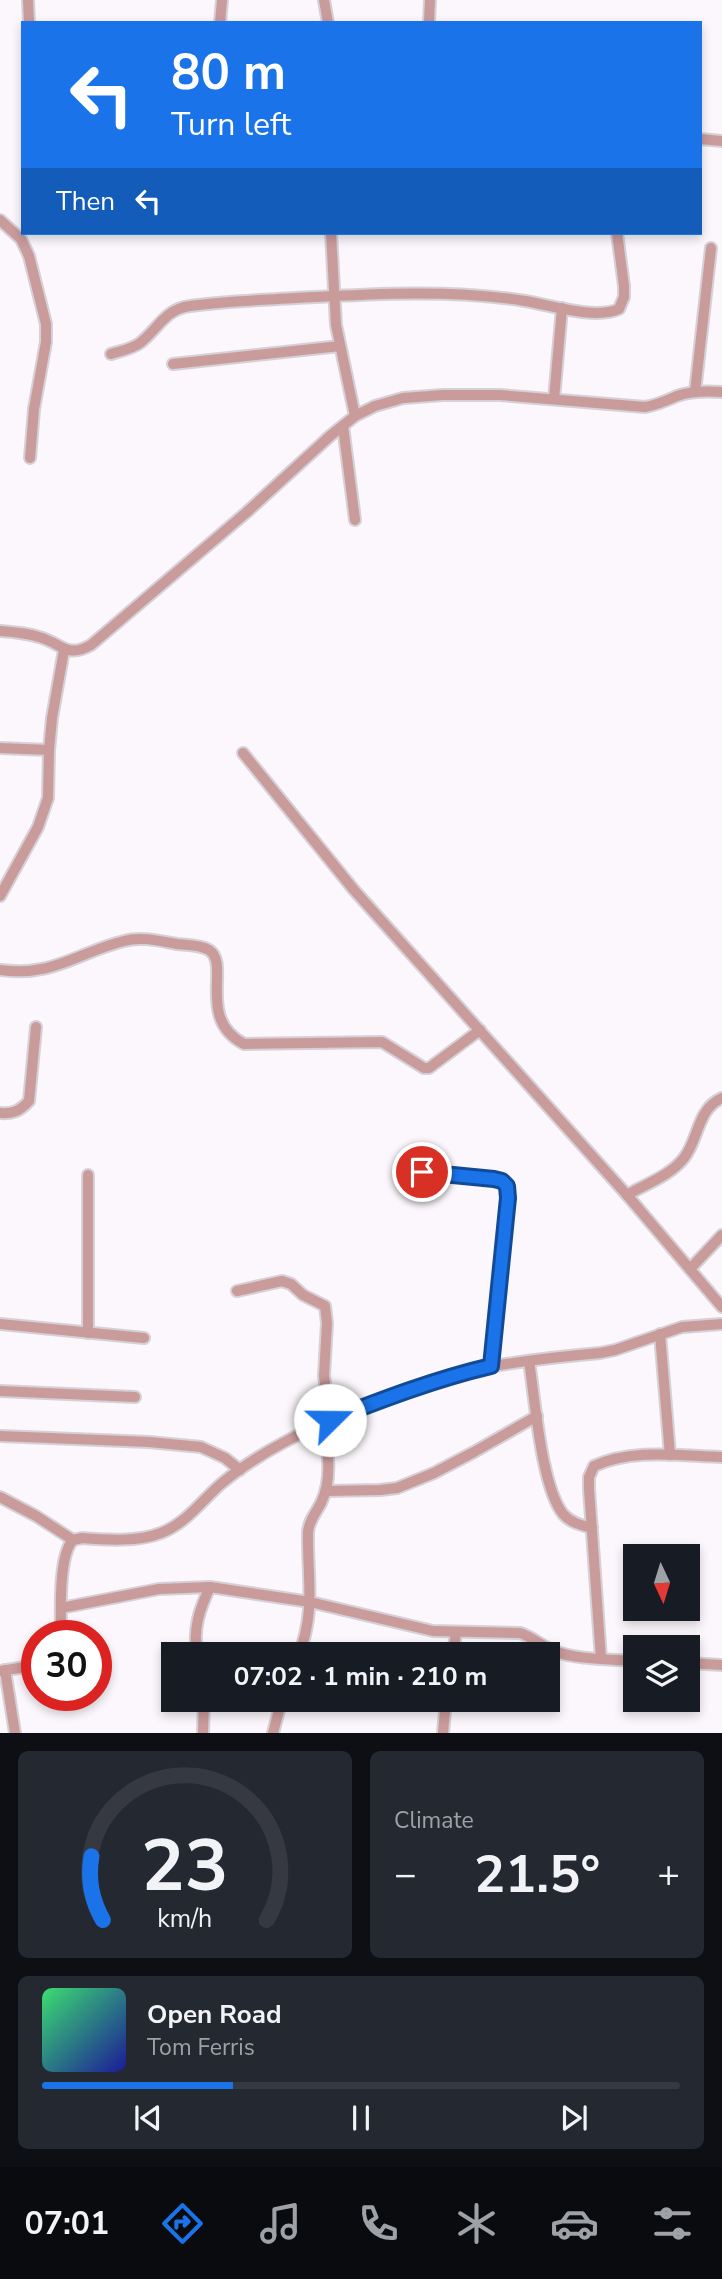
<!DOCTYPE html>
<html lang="en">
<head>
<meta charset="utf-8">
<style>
	body { margin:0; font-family:"Nunito Sans",sans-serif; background:#242831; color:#f1f3f6; height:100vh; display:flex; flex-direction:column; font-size:26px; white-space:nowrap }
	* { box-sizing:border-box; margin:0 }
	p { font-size:23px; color:#9ea1a6 }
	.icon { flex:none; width:38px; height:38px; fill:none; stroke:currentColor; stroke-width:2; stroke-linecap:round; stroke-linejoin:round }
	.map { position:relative; height:1733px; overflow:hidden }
	.side { display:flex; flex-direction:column; gap:18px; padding:18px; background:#0d0f14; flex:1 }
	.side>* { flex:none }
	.hud { position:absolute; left:21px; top:21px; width:681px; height:214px; border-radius:0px; box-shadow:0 4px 10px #0003; background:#1a73e8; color:#fff; overflow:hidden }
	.needle { width:46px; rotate:176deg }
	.buttons { position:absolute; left:623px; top:1544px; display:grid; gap:14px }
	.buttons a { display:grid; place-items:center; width:77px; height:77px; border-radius:0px; background:#171b24; box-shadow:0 4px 10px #0003; font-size:35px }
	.speed { position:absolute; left:21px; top:1620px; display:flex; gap:14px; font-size:35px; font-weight:700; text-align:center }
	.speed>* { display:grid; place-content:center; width:91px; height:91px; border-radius:50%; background:#171b24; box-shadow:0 4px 10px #0003; line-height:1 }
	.speed .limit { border:10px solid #d22; background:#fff; color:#111 }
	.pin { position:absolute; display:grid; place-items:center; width:60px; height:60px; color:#fff; margin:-30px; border:4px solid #fff; border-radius:50%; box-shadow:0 2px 7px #0007 }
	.me { position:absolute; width:77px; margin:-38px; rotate:68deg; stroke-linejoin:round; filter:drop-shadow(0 0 5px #0008) }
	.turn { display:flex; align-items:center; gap:24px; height:147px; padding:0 35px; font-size:32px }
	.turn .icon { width:91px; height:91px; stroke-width:2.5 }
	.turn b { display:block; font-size:49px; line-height:60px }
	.then { display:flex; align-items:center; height:66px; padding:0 35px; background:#0003; gap:14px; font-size:26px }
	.big { font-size:52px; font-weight:700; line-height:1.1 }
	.side .card { flex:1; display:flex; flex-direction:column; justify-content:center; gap:10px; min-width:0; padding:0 24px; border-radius:10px; background:#242831 }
	.side .dial { align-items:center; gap:0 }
	.dial svg { height:182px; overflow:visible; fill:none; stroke:#363941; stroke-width:7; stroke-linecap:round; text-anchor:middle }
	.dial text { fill:#f1f3f6; stroke:none }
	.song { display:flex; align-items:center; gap:21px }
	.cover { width:84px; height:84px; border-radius:10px; background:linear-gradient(135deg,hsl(140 70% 55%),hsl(240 70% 35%)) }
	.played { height:7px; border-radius:4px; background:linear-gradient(90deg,#1a73e8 30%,#363941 30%) }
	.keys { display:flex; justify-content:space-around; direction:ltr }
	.heat { display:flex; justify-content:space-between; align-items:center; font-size:38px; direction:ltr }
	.side .tiles { flex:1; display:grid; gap:18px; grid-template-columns:1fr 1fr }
	.card:last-child { grid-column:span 2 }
	.trip { position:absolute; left:161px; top:1642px; width:399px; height:70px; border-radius:0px; background:#171b24; box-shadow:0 4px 10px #0003; font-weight:700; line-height:70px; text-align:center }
	.menu { display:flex; height:112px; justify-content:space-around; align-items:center; background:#090b0e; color:#9ea1a6 }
	.menu .icon { width:49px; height:49px }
	.menu .active { color:#1a73e8 }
	.menu b { font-size:32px; color:#f1f3f6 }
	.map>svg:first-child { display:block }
</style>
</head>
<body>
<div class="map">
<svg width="722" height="1733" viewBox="0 0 722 1733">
	<rect width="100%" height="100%" fill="#fbf7fc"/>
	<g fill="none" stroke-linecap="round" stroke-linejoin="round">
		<g stroke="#d5d1d6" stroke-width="14">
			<g id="street">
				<path d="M28,0L29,23"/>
				<path d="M324,0L328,23"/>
				<path d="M220,23L222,0"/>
				<path d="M429,23L430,0"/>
				<path d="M700,139L722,141"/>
				<path d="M0,220L21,239L29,256L46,324V342L34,409L30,458"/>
				<path d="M331,233L336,325L355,416"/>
				<path d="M111,354C120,351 132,349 140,343C158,329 165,309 190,306C225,301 261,300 296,298C370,294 451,289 525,301C550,305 595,320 619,309L624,297V286L617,233"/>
				<path d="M173,364L340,346"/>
				<path d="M695,392L711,248"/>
				<path d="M554,399L562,308"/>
				<path d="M343,426L355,520"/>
				<path d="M0,631C13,632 27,633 39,637C62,643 66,659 91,645L247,512L330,436L355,416L375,406L403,398L443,395H500L645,407C657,405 666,401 677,396C691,391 707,391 722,392"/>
				<path d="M0,748L49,750"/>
				<path d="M243,753L354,890L627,1195L722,1307"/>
				<path d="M0,896L38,827L48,798L49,750L52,718L64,650"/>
				<path d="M0,970C54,977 76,953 124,941C141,936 160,941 177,944C187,945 201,945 209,950C231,964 196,1019 244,1044L382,1042L424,1068H429L480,1030"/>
				<path d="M0,1113C13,1114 20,1111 29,1101L36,1027"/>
				<path d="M422,1172L494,1179L502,1181L507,1186L508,1198L491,1366"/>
				<path d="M627,1195C646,1184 671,1175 684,1158C699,1139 697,1109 722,1098"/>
				<path d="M690,1269L722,1235"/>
				<path d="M237,1291L282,1281L291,1284L303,1295L325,1306L327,1323L324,1376L330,1420"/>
				<path d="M0,1324L144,1338"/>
				<path d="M88,1333V1175"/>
				<path d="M660,1334L670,1455"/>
				<path d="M529,1361C535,1399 541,1486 563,1514C571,1523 581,1525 592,1528"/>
				<path d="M0,1391L135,1397"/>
				<path d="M0,1436L149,1442L201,1447L225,1458L240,1470"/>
				<path d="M326,1491L380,1490L397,1488L434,1473L474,1452L537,1416"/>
				<path d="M0,1497L36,1516L73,1540"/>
				<path d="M61,1608L159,1589L210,1587L310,1602L433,1631L520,1633C533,1637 541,1646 554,1651C578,1660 609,1659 635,1661"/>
				<path d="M61,1636C61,1614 58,1556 73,1540L82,1538C106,1540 138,1542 161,1533C187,1523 202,1500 222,1483C252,1458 288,1439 323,1423C366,1404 417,1383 463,1372C508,1362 555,1357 600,1353L615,1350L682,1327L722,1324"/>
				<path d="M197,1654C193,1629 199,1610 210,1587"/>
				<path d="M299,1654C316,1611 307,1575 308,1532C309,1520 316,1513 321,1503C333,1478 328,1449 322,1424"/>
				<path d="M453,1654L456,1633"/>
				<path d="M601,1659L589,1489V1477L594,1466C634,1448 680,1456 722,1457"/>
				<path d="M688,1663L722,1665"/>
				<path d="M5,1670L15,1733"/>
				<path d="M0,1671L37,1665"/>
				<path d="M203,1733L204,1699"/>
				<path d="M273,1733L282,1699"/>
				<path d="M443,1733L446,1699"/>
			</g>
		</g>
		<use href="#street" stroke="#ca9b9b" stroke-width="10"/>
	</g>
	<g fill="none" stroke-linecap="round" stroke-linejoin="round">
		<g stroke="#114b97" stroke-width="18">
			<path id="route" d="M330,1420C383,1399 436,1379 491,1366L508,1198L507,1186L502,1181L494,1179L422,1172"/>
		</g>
		<use href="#route" stroke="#1a73e8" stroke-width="12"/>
	</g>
</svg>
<div class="buttons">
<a><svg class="needle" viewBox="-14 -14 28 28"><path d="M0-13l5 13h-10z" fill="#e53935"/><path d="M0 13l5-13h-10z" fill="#9ea1a6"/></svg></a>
<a><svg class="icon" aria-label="layers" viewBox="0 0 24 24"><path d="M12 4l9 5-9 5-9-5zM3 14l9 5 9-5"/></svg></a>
</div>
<div class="speed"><div class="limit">30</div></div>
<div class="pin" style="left:422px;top:1172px;background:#d93025"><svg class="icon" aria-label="arrive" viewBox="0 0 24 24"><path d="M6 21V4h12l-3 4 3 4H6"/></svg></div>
<svg class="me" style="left:330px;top:1420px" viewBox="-20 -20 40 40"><circle r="19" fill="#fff"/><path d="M0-13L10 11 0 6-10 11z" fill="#1a73e8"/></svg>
<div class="trip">07:02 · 1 min · 210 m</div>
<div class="hud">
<div class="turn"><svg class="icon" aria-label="left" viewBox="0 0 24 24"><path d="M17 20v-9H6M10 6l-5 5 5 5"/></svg><div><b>80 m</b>Turn left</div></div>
<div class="then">Then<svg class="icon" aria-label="left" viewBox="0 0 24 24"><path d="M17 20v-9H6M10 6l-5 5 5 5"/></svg></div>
</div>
</div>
<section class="side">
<div class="tiles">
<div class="card dial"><svg viewBox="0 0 100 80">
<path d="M14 69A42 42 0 1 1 86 69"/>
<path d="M14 69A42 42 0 0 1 9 41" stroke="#1a73e8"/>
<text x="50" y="56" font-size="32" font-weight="700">23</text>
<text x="50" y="72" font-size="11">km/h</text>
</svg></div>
<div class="card"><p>Climate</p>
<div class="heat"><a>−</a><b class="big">21.5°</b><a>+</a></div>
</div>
<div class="card">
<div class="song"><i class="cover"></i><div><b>Open Road</b><p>Tom Ferris</p></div></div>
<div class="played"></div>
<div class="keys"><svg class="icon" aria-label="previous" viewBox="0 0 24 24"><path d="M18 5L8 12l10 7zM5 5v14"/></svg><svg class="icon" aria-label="pause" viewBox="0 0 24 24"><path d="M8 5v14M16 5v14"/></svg><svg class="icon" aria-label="next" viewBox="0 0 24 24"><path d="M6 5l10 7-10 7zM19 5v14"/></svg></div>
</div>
</div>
</section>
<nav class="menu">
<b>07:01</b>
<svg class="icon active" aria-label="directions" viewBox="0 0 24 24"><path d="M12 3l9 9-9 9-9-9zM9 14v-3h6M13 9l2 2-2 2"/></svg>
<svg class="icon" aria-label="music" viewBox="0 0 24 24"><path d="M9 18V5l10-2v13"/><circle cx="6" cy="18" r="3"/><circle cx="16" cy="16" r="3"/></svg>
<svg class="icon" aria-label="phone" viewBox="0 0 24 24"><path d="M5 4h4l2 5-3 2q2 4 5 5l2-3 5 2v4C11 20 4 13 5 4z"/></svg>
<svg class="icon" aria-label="climate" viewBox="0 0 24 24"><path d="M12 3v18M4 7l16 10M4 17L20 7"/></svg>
<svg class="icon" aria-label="car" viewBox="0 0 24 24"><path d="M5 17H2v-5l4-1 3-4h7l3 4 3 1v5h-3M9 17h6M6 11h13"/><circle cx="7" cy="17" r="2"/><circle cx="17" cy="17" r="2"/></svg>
<svg class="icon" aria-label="filters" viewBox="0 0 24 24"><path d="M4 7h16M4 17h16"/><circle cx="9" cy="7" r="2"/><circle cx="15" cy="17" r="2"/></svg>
</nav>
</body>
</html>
